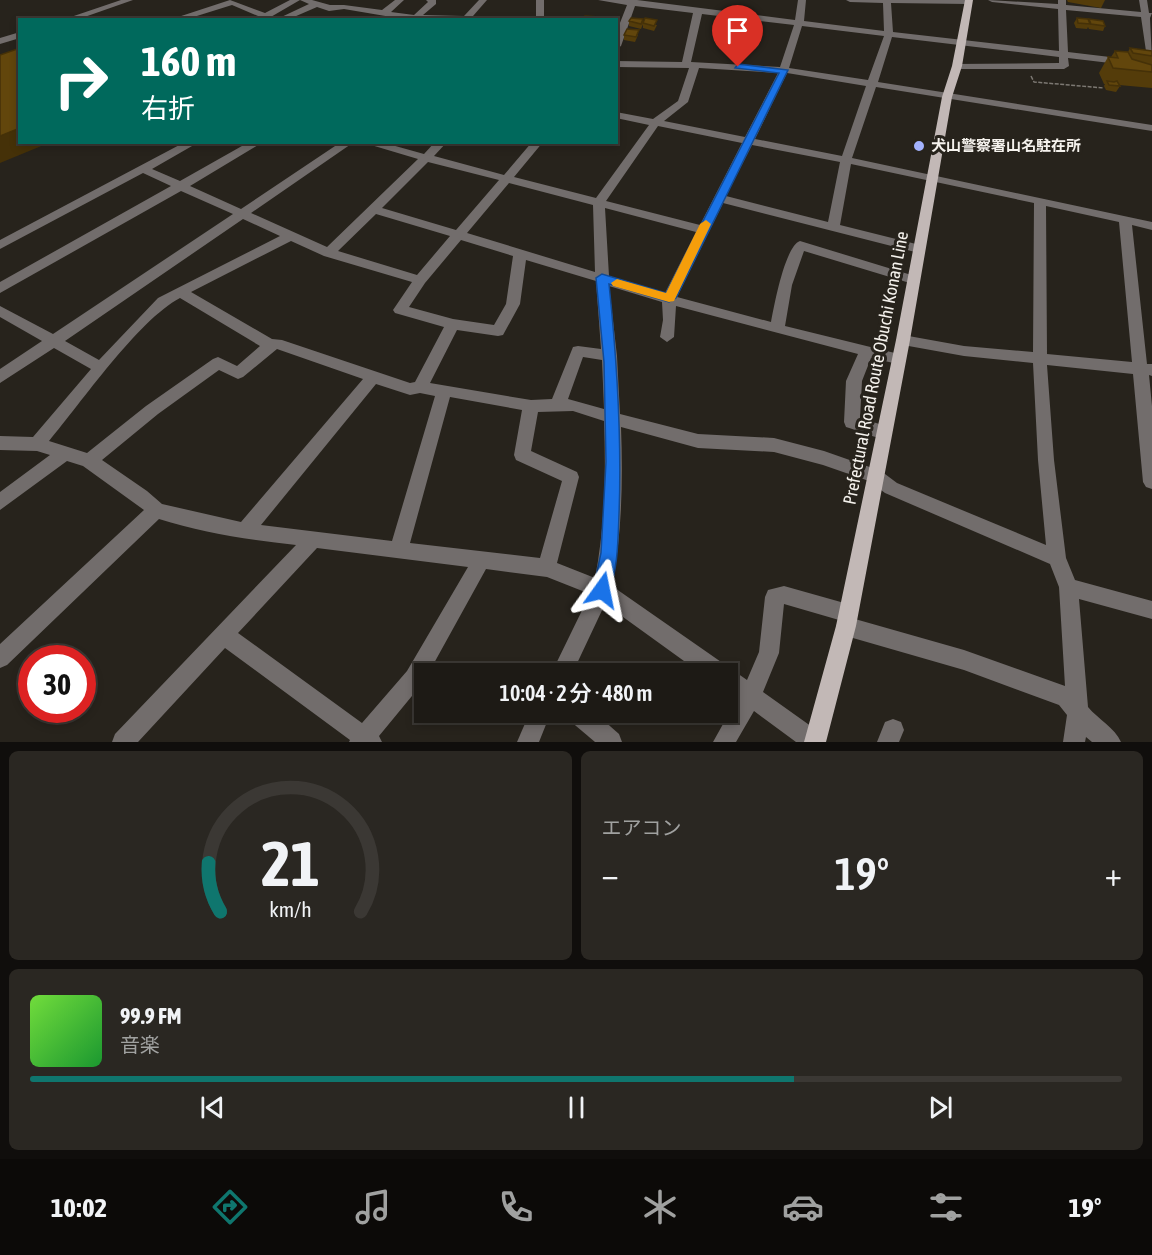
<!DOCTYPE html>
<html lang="ja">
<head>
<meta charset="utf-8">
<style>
	body { margin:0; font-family:"Asap Condensed","Noto Sans JP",sans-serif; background:#2a2722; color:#f1f3f6; height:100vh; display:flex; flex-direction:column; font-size:22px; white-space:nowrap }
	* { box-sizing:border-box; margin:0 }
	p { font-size:20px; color:#a0a1a0 }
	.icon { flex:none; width:33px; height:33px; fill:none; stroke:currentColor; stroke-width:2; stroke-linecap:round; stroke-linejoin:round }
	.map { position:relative; height:742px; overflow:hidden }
	.panel { display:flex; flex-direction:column; gap:9px; padding:9px; background:#100e0c; flex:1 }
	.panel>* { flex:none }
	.top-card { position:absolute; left:18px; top:18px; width:600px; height:126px; border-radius:0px; box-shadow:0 3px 9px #0003,0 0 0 2px #3b3834; background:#00695c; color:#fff; overflow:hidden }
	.speed { position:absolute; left:18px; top:645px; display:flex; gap:12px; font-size:30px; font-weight:700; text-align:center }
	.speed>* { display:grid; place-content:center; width:78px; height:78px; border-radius:50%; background:#1d1a15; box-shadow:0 3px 9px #0003,0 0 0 2px #3b3834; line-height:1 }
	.speed .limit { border:9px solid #d22; background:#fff; color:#111 }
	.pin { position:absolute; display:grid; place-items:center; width:51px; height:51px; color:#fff; margin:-62px -26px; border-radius:50% 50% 50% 0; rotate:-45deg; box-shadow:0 0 6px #0007 }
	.pin .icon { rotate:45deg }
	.me { position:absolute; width:66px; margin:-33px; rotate:12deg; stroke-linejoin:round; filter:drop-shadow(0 0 4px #0008) }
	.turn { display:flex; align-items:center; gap:21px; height:126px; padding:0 24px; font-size:27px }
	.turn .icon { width:78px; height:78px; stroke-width:2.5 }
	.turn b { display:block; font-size:42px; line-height:51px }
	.big { font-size:45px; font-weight:600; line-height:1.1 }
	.panel .widget { flex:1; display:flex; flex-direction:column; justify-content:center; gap:9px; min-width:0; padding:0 21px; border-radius:9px; background:#2a2722 }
	.panel .dial { align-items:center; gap:0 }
	.dial svg { height:156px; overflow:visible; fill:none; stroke:#3b3834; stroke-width:7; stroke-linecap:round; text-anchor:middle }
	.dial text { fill:#f1f3f6; stroke:none }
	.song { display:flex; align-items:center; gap:18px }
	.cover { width:72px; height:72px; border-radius:9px; background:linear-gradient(135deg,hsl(100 70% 55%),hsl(130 70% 35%)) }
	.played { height:6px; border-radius:3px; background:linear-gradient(90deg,#0f766e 70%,#3b3834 70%) }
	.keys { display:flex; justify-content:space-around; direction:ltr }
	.heat { display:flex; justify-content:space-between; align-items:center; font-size:33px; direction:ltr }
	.panel .tiles { flex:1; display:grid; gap:9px; grid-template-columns:1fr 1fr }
	.widget:last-child { grid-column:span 2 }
	.trip { position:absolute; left:414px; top:663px; width:324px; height:60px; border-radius:0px; background:#1d1a15; box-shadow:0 3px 9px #0003,0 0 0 2px #3b3834; font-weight:600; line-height:60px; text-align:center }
	.tabs { display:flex; height:96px; justify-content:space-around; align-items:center; background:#0c0a08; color:#a0a1a0 }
	.tabs .icon { width:42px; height:42px }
	.tabs .current { color:#0f766e }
	.tabs b { font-size:27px; color:#f1f3f6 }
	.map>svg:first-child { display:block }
</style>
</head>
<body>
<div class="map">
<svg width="1152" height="742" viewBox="0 0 1152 742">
	<rect width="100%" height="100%" fill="#27231c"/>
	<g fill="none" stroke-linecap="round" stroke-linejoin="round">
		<path stroke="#7d7973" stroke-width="1.5" stroke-dasharray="4 1.5" stroke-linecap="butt" d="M1031,76L1034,82L1104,88"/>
		<g fill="#726d6c" fill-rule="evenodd">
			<path d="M121,0H133L76,20H62Z"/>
			<path d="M230,0L265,13L290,0H312L330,5H344L382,10L395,0H404L391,12L414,15L428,2L426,0H436V4L423,15L464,16L479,0H487L473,16L510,20H409L344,9L329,11L317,7L287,20H275L309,4L300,0L269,18L255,20L258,16L232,5L184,20H169Z"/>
			<rect x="536" y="0" width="8" height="20"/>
			<path d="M598,0H637L795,20L798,0H806L804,21L884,31L883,3L850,2L846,0H970L972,2L968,4L891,3L893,32L1059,51L1058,9L992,2L988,0L1058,4V0H1066V5L1141,12L1139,0H1147L1149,13H1152L1150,18L1152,61L1147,58L1141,17L1066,10L1068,52L1152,62V68L1068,58L1069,66L1064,69H957L954,68V64L1059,63V57L892,37L878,82L1152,125V131L876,87L852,158L1152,222V230L1132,225L1147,364H1152V376L1149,375L1152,406V489L1146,487L1143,482L1133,374L1047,365L1054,460L1066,558L1075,580L1152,601V619L1079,599L1088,707C1098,719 1115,728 1121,742H1092L1086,737L1085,742H1063L1067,715L1059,705L964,670L846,636L839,633L836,626L839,620L784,604L779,653L763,692L822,734L825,742H796L754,711L736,742H713L737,699L728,691V674H702L605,604L572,674H551L590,594L547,577L486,569L428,674H424L421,685L379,736L382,742H349L350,740L225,648L138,742H112L115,734L296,545C250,540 203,533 159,519L7,665L0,668V644L144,510L83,466L67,461L0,510V492L50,455L37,451L0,450V436L33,437L91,369L54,348L0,383V369L42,341L0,317V306L53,334L233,214L181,191L0,293V282L171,186L143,173L0,249V240L185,142H199L152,169L180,181L249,142H263L190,186L241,209L341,142H354L251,213L327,247L418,159L361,142H381L424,154L435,142H447L434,156L504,175L532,142H543L514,177L596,198L649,125L616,118V112L653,119L678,101L689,68L616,67V61L682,62L693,13L635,6L621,46L616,49V33L627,5ZM702,14L794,25L780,67L691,62ZM802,26L884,36L868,80L789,68ZM699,68L778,73L745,137L664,121L688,102ZM787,73L866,86L842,156L755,139ZM658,126L742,143L700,225L606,201ZM752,145L840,162L828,222L726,196ZM428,162L499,180L456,230L382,208ZM851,164L1034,203L1033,352L964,346L903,335L896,340L903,345L964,356L1033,363L1038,460L1046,545L897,483L881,471L824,451L774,438L698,434L620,414L617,356L609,286L662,302L663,320L660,337L667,342L674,337L676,306L858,354L846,381L844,422L846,427C858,430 877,441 889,437L891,432L889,427L860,418L862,381L871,358L898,364L903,363L905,359L903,355L785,326L792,285L804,251L913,284L920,280L918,277L800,241C785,246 774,306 771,322L677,297L723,203L919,253L924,252V246L840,225ZM509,183L593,205L595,272L467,233ZM1046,206L1119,222L1132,362L1047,354ZM605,208L696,232L665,293L609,276ZM376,214L450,236L417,275L338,251ZM243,219L280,236L158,298L99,360L65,341ZM461,240L513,256L506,304L494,325L453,319L409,307L425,283ZM291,241L324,256L412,282L393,310L395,313L444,327L415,382L410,383L282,340L272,339L191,292ZM526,260L596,281L601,349L578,346L573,347L552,399L531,400L430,383L457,330L498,336L503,335L520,304ZM180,298L260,346L237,366L218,357L213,359L146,406L87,453L49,441C81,403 138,320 180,298ZM277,349L363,379L241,522L162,504L147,491L102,460L158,414L219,370L238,379L243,377ZM583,357L602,360L604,409L568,399ZM376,384L410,395L420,393L435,396L392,541L261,525ZM450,397L522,410L514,455L516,460L562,481L540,558L410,543ZM573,411L604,421C606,473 605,527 595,578L557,563L579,477L577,472L531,451L538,412ZM621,427L698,448L774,452L823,465L869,481L885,493L1050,564L1059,587L1065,686L964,650L855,619L858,613L855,606L784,586L768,590L765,597L759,652L747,680L612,586C622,534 623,480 621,427ZM317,548L468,567L407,671L362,723L238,633Z"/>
			<path d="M20,32V38L0,44V38Z"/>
			<path d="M530,712H551L539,742H517Z"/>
			<path d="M567,712H594L619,734L622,742H595L569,720Z"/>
			<path d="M893,719L901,722L904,730L899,742H877L885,722Z"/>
		</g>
		<path fill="#c2b8b6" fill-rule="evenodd" d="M965,0H973L962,66L952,97L910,340L856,626L826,742H804L836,626L896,340L942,97L952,66Z"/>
	</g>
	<g fill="#543c0a">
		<path d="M1067,0H1105L1101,8L1068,2Z"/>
		<path d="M1077,18L1088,21L1089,19L1105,26L1103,31L1089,29L1088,27L1087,29L1076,28L1074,23Z"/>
		<path d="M643,19V24L641,29L629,26V21Z"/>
		<path d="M643,23L657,25L654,31L643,28Z"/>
		<path d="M624,35H638L635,42L624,40Z"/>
		<path d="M1130,48L1152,51V88L1119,85L1120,86L1116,92L1106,90L1104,86L1105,84H1104L1099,73L1108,57H1111L1115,51L1128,52Z"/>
	</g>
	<path fill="#453108" d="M20,128V142H51L0,163V136Z"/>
	<g fill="#62460c" stroke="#453108" stroke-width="1.5">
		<path d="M585,16L612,18V20H584Z"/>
		<path d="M631,18L643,19L641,24L629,21Z"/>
		<path d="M645,18L657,20L654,26L643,23Z"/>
		<path d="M1077,18L1088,19L1090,24L1078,23Z"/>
		<path d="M1089,19L1103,21L1105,26L1091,24Z"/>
		<path d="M627,29L639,30L636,37L624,35Z"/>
		<path d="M20,48V128L0,136V55Z"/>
		<path d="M1130,48L1152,51V56L1133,53Z"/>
		<path d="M1115,51L1128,52L1132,59L1152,65V72L1113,68L1108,57L1118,58Z"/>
		<path d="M1107,81L1114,82L1117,81L1120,86L1109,85Z"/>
	</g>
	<path fill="#1a73e8" stroke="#114b97" stroke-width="1.5" d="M738,64L788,70L676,298L669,302L609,284C617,361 622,437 619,514C618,540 618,570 608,595L602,598L595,595L593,590L601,553L606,462L604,362L596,278L602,274L666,293L779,73L735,68Z"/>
	<path fill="#f59e0b" d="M706,220L711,224L674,301L669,302L613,286L611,283L617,279L666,293L700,224Z"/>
	<circle fill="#a3b2fd" stroke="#27231c" stroke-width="2" cx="919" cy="146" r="6"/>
	<g text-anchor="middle" stroke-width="6" stroke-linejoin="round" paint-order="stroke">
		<g font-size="15" font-weight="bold" fill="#f5f2ed" stroke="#27231c" text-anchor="start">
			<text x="931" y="151">犬山警察署山名駐在所</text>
		</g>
		<g font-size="18" fill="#f5f2ed" stroke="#27231c">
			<text transform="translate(876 368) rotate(-79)" y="6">Prefectural Road Route Obuchi Konan Line</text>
		</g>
	</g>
</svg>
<div class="speed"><div class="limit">30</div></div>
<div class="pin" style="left:738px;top:67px;background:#d93025"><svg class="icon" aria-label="arrive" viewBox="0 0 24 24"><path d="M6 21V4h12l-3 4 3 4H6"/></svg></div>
<svg class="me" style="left:602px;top:590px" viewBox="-20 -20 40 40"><path d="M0-17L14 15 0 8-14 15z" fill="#1a73e8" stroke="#fff" stroke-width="4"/></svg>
<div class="trip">10:04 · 2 分 · 480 m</div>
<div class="top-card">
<div class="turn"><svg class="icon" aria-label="right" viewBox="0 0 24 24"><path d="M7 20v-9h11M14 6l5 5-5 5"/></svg><div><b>160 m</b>右折</div></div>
</div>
</div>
<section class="panel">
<div class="tiles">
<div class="widget dial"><svg viewBox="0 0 100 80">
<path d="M14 69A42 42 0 1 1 86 69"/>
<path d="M14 69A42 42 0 0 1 8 44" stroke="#0f766e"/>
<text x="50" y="56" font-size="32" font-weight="700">21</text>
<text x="50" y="72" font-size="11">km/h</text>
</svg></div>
<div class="widget"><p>エアコン</p>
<div class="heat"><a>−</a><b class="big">19°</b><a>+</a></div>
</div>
<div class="widget">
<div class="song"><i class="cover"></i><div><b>99.9 FM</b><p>音楽</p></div></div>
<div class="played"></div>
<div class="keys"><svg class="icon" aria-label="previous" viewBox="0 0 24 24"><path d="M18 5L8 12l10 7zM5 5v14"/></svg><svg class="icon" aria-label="pause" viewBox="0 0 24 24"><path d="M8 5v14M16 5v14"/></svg><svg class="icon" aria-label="next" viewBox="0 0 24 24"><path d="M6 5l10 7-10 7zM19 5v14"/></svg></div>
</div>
</div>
</section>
<nav class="tabs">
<b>10:02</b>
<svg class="icon current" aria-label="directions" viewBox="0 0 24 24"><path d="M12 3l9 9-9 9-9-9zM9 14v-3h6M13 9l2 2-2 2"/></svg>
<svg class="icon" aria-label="music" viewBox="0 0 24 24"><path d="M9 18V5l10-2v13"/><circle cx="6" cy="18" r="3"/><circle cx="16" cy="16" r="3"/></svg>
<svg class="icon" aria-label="phone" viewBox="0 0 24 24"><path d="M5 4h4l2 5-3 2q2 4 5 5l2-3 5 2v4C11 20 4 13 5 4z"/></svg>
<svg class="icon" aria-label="climate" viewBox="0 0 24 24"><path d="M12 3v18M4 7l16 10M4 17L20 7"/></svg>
<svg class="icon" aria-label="car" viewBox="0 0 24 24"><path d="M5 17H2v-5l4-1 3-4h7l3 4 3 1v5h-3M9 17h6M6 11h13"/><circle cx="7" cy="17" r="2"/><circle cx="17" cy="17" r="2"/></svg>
<svg class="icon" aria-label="filters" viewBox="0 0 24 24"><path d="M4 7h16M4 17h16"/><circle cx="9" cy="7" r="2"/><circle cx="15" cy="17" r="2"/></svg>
<b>19°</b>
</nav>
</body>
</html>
